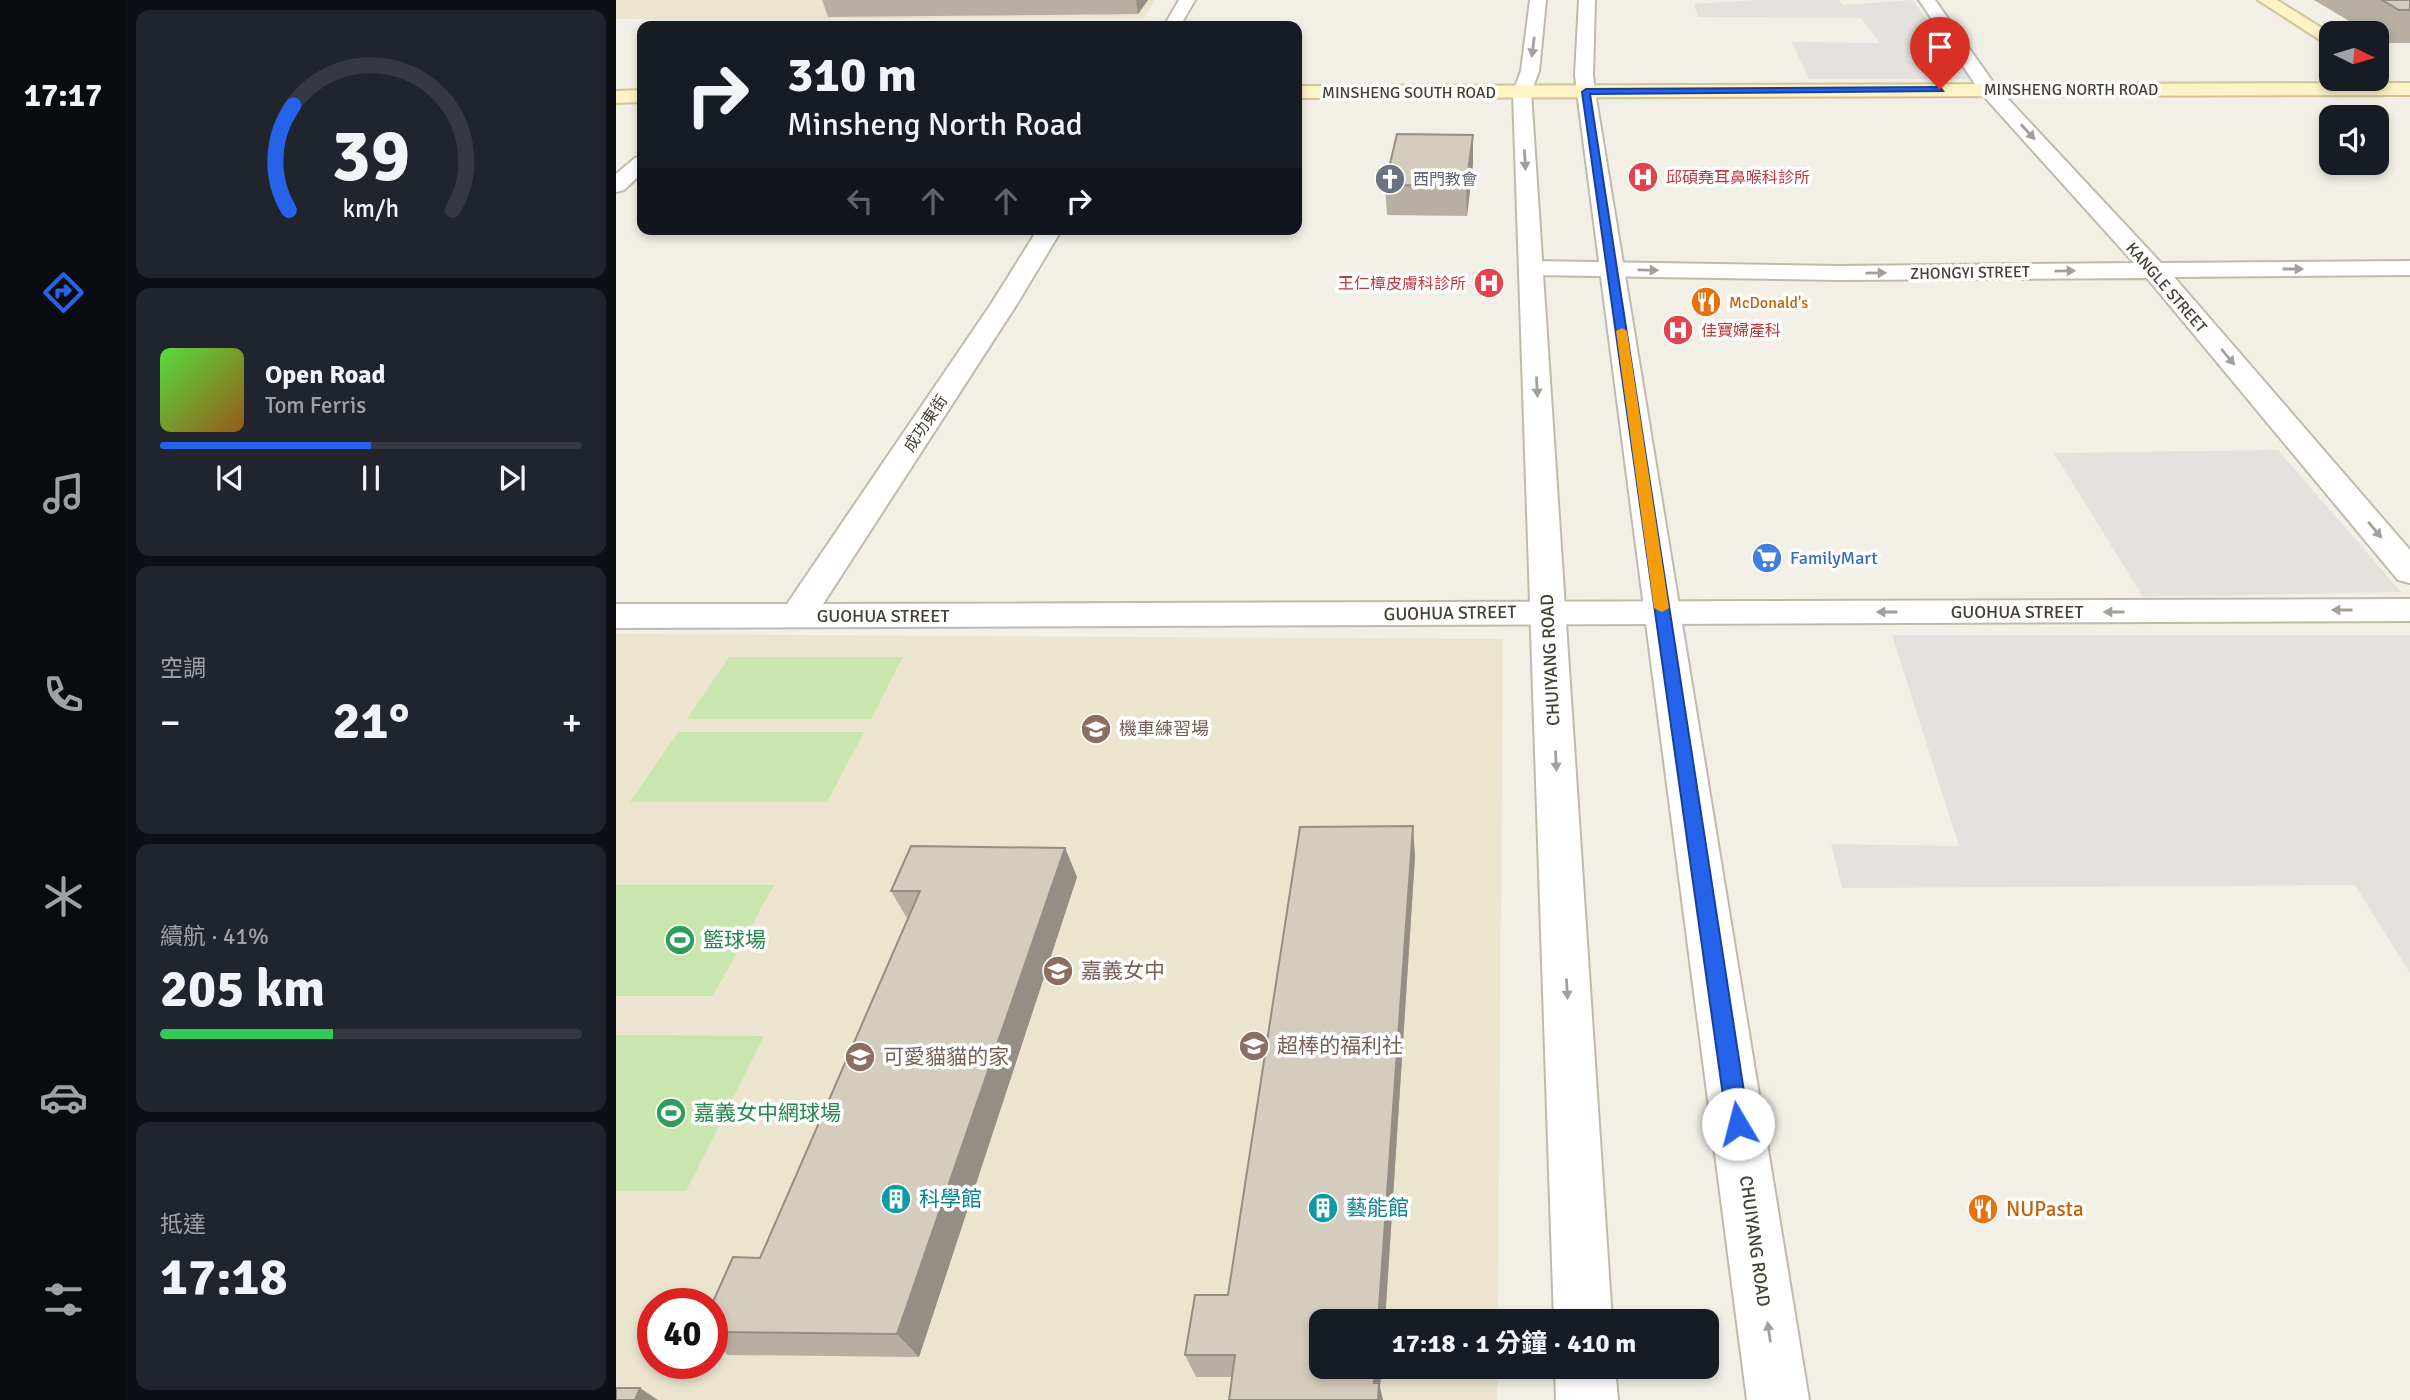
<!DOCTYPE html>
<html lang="zh-TW">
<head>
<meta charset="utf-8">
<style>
	body { margin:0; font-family:Signika,"Noto Sans TC",sans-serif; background:#20242c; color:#f1f3f6; height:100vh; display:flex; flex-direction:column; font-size:26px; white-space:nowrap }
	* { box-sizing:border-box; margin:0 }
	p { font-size:23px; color:#9ea1a6 }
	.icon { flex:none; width:38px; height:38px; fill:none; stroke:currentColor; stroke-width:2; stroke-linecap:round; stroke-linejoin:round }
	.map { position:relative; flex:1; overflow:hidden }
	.details { display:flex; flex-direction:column; gap:10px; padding:10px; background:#0d0f14; width:490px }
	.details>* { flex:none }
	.banner { position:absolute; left:21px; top:21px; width:665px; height:214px; border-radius:14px; box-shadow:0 4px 10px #0003; background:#171b24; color:#f1f3f6; overflow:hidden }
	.needle { width:46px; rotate:95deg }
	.tools { position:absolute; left:1703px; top:21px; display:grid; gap:14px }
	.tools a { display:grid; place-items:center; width:70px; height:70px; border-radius:14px; background:#171b24; box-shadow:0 4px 10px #0003; font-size:35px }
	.speed { position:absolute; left:21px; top:1288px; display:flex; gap:14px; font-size:35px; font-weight:700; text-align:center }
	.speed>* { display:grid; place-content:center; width:91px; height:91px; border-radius:50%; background:#171b24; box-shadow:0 4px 10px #0003; line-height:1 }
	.speed .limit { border:10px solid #d22; background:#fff; color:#111 }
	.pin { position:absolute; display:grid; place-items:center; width:60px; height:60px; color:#fff; margin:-72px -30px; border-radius:50% 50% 50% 0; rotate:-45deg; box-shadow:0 0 7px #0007 }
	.pin .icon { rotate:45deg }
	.me { position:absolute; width:77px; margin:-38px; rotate:352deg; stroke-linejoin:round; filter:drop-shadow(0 0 5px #0008) }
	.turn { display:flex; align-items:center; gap:24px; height:147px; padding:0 35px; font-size:32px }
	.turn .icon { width:91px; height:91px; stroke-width:2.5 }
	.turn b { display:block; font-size:49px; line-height:60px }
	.lanes { display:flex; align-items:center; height:66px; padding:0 35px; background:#0003; justify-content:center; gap:35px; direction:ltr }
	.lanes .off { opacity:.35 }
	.big { font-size:52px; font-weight:700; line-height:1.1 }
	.details .card { flex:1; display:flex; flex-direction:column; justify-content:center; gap:10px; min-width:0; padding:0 24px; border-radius:14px; background:#20242c }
	.details .dial { align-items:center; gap:0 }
	.dial svg { height:182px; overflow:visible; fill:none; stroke:#363941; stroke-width:7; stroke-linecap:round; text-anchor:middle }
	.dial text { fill:#f1f3f6; stroke:none }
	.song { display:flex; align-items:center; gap:21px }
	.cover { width:84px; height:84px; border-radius:10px; background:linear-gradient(135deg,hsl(110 70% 55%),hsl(30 70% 35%)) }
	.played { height:7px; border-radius:4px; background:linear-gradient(90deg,#2563eb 50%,#363941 50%) }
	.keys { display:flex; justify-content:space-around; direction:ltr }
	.heat { display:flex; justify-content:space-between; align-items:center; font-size:38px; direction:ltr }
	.charge { height:10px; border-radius:5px; background:linear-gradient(90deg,#34c759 41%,#363941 0) }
	.trip { position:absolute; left:693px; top:1309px; width:410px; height:70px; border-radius:14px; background:#171b24; box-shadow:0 4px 10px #0003; font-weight:700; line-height:70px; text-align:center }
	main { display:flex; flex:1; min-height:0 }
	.tab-bar { display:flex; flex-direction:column; width:126px; justify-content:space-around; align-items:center; background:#090b0e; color:#9ea1a6 }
	.tab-bar .icon { width:49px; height:49px }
	.tab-bar .active { color:#2563eb }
	.tab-bar b { font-size:32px; color:#f1f3f6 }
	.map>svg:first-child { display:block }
</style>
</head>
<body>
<main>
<nav class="tab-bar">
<b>17:17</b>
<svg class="icon active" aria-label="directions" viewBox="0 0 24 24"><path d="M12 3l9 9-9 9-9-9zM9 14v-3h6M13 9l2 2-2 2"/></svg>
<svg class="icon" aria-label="music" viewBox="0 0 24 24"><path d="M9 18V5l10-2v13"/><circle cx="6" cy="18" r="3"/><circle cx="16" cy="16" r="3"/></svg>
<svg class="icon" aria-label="phone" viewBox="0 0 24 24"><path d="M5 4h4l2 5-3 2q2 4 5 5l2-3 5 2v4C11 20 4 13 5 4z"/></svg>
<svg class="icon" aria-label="climate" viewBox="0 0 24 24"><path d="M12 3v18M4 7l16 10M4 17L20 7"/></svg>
<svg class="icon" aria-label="car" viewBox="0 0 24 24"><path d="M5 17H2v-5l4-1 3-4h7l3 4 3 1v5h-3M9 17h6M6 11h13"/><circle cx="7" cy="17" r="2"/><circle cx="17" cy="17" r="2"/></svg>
<svg class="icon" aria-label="filters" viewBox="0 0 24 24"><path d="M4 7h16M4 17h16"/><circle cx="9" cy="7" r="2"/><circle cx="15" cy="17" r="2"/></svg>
</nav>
<section class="details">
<div class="card dial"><svg viewBox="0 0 100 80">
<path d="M14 69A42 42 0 1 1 86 69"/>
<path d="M14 69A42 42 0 0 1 16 23" stroke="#2563eb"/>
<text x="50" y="56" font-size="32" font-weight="700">39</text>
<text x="50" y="72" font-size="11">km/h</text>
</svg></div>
<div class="card">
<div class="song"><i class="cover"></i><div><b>Open Road</b><p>Tom Ferris</p></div></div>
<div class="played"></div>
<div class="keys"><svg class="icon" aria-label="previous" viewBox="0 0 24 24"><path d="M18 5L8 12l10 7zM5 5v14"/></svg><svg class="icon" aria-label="pause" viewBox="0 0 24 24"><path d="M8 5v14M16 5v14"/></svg><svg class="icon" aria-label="next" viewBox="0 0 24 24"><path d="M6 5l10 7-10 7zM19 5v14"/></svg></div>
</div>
<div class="card"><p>空調</p>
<div class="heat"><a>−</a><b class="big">21°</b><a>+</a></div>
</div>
<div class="card"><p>續航 · 41%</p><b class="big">205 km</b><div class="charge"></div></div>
<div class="card"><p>抵達</p><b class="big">17:18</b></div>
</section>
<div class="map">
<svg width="1794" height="1400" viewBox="0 0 1794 1400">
	<rect width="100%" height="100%" fill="#f2efe6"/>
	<g fill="#ebe5d0" fill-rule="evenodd">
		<path d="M0,0H539L528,18L160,19H0Z"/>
		<path d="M0,634L887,639L882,1321H705V1367H882L881,1400H0ZM37,1304H96V1363H37Z"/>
	</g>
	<g fill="#cae6af">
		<path d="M113,657H287L255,719H71Z"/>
		<path d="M62,732H248L211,802H14Z"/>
		<path d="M0,885H158L97,996H0Z"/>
		<path d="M0,1035L148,1036L70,1191H0Z"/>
	</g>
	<g fill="#e3e2de">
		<path d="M1139,0H1223L1227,5L1296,0L1358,79H1193L1176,42L1264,43L1245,18L1082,17L1078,4Z"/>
		<path d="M1662,450L1785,592L1527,597L1438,453Z"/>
		<path d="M1276,635H1794V973L1739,885L1226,888L1215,844L1343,846Z"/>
	</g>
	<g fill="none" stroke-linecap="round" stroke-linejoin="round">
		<g stroke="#c1baac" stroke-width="4">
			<g id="minor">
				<path d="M563,0H579L564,26H548Z"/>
				<path d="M1303,0H1319L1379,85L1545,263L1794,261V275L1558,277L1794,550V583L1782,580L1531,278L1223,280L915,275L906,273L903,268L906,263L915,261L1223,266L1518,263L1365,93Z"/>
				<path d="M26,156V173L8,190L0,192V174L19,158Z"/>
				<path d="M422,229H446L401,304L207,604L1794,599V621L0,628V604H171L375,304Z"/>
			</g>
		</g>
		<g stroke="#c1baac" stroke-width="4">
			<g id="tertiary">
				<path d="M914,0H930L923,71L915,92L996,1321H938L897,92L905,71Z"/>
				<path d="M963,0H979L977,75L979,92L1193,1400H1131L961,92L959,75Z"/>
				<path d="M939,1367H999L1002,1400H940Z"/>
			</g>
		</g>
		<g stroke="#d1c597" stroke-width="4">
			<g id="secondary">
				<path d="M1642,0H1661L1715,34V47Z"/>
				<path d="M1794,83V95L681,98V86Z"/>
				<path d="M26,90V102L0,103V91Z"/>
			</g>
		</g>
		<use href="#minor" fill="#fff" fill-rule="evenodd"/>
		<use href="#tertiary" fill="#fff" fill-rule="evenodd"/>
		<use href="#secondary" fill="#fdf3c5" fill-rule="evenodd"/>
	</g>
	<g fill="#b6afa2">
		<path d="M206,0H532L522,14L212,17Z"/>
		<path d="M1698,0H1794V43H1768L1760,38V33H1753Z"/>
		<path d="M857,135V164L851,216L771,215L769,185Z"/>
		<path d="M449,848L461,877L303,1357L112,1355L96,1342V1304L144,1258L292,920L275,891Z"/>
		<path d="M799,856L769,1321H705L764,1387L616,1377H580L569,1355L612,1295Z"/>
	</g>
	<g fill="#948f84">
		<path d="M520,0H532L522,14Z"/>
		<path d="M857,135V164L851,216L850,186Z"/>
		<path d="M797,826L799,856L769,1321H762Z"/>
		<path d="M449,848L461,877L303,1357L281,1334Z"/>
		<path d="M759,1367H766L764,1387L767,1400H762L758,1383Z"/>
		<path d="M24,1388L42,1400H19Z"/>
	</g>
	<g fill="#d4ccbc" stroke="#948f84" stroke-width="2">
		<path d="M1766,0H1794V10H1783Z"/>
		<path d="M781,134L857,135L850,186L769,185Z"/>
		<path d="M797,826L762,1321H705V1367H759L758,1383H763L762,1400H613L619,1355H569L579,1295H612L684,827Z"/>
		<path d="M295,846L449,848L281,1334L96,1332V1304L117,1257L144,1258L304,891H275Z"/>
		<path d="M0,1388H24L19,1400H0Z"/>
	</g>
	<defs><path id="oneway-solid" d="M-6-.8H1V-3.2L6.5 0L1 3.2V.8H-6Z" transform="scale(1.75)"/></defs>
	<g fill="#a2a09a">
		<use href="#oneway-solid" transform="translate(917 47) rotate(97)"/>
		<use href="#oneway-solid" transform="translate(1412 132) rotate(47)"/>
		<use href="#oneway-solid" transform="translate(909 160) rotate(87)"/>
		<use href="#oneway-solid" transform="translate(1677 269)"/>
		<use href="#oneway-solid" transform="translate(1032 270) rotate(1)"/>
		<use href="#oneway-solid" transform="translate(1449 271) rotate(-1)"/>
		<use href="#oneway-solid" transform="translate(1260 273) rotate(-1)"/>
		<use href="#oneway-solid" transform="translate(1612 357) rotate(50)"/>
		<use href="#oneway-solid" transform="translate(921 387) rotate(87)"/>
		<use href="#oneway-solid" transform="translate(1759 530) rotate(50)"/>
		<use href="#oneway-solid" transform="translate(1726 610) rotate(180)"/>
		<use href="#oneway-solid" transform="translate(1271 612) rotate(-180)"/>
		<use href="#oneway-solid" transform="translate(1498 612) rotate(180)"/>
		<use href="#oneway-solid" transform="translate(940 761) rotate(87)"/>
		<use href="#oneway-solid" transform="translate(951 989) rotate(87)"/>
		<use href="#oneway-solid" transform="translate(1153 1332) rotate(-98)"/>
	</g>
	<path fill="#2563eb" stroke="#184099" stroke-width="2" d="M1324,87L1327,91L974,94L1133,1124L1129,1131L1122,1134L1114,1131L1111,1124L966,92L970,89Z"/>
	<path fill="#f59e0b" d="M1006,328L1011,331L1053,608L1046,612L1038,608L1000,331Z"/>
	<defs>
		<g id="hospital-disc" transform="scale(1.575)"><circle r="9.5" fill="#e0444e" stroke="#fff"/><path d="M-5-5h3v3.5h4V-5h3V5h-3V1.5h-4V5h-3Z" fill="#fff"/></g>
		<g id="church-disc" transform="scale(1.575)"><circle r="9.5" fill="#6b7280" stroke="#fff"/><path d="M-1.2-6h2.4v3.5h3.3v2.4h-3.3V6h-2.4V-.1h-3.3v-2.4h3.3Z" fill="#fff"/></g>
		<g id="restaurant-disc" transform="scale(1.575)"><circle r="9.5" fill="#e8710a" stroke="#fff"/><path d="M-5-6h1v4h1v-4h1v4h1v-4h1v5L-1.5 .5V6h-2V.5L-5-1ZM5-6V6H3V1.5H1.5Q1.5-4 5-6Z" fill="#fff"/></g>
		<g id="supermarket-disc" transform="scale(1.575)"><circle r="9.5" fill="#3f7fe0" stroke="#fff"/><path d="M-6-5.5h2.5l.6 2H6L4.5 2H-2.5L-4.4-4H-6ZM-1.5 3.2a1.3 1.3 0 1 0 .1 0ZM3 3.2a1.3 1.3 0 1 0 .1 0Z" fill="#fff"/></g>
		<g id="school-disc" transform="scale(1.575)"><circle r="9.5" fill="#8d6e63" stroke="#fff"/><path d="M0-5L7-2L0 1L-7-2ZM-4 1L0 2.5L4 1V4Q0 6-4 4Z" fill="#fff"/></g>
		<g id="stadium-disc" transform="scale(1.575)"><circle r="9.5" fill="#2e9e5b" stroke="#fff"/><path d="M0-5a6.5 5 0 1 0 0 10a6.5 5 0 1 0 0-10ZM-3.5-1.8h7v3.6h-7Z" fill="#fff"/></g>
		<g id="building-disc" transform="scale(1.575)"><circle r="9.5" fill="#0f9aa8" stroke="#fff"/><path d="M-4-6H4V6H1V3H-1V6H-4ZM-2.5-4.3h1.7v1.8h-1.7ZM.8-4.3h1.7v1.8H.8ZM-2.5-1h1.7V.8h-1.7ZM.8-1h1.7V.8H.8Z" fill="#fff"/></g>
	</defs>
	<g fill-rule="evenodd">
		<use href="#hospital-disc" x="1027" y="177"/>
		<use href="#church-disc" x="774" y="179"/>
		<use href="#hospital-disc" x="873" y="283"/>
		<use href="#restaurant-disc" x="1090" y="302"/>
		<use href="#hospital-disc" x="1062" y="330"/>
		<use href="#supermarket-disc" x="1151" y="558"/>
		<use href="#school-disc" x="480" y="729"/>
		<use href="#stadium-disc" x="64" y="940"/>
		<use href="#school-disc" x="442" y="971"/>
		<use href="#school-disc" x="638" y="1046"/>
		<use href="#school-disc" x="244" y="1057"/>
		<use href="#stadium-disc" x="55" y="1113"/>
		<use href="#building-disc" x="280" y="1199"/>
		<use href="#building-disc" x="707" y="1208"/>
		<use href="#restaurant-disc" x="1367" y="1209"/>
	</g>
	<g text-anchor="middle" stroke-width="7" stroke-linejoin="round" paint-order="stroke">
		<g font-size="16" fill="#454035" stroke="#fff">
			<text x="1455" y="95">MINSHENG NORTH ROAD</text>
			<text x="793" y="98">MINSHENG SOUTH ROAD</text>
			<text transform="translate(1354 272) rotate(-1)" y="6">ZHONGYI STREET</text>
			<text transform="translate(1551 287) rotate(49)" y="6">KANGLE STREET</text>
			<text transform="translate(309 423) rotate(-56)" y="6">成功東街</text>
		</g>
		<g font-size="16" fill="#be3a42" stroke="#fff" text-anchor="start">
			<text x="1050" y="183">邱碩堯耳鼻喉科診所</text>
			<text x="850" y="289" text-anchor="end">王仁樟皮膚科診所</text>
			<text x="1085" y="336">佳寶婦產科</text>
		</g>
		<g font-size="16" fill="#5b616d" stroke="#fff" text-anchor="start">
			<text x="797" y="185">西門教會</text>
		</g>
		<g font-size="16" fill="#c56008" stroke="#fff" text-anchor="start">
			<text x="1113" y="308">McDonald's</text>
		</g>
		<g font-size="18" fill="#366cbe" stroke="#fff" text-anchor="start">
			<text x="1174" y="564">FamilyMart</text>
		</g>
		<g font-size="18" fill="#454035" stroke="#fff">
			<text x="1401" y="618">GUOHUA STREET</text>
			<text transform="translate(834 613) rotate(-1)" y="6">GUOHUA STREET</text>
			<text x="267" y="622">GUOHUA STREET</text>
			<text transform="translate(934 660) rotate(-93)" y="6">CHUIYANG ROAD</text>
			<text transform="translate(1139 1241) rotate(82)" y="6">CHUIYANG ROAD</text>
		</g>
		<g font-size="18" fill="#785e54" stroke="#fff" text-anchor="start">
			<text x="503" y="735">機車練習場</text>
		</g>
		<g font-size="21" fill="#27864d" stroke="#fff" text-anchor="start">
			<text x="87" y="947">籃球場</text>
			<text x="78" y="1120">嘉義女中網球場</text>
		</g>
		<g font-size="21" fill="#785e54" stroke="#fff" text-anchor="start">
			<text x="465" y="978">嘉義女中</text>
			<text x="661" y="1053">超棒的福利社</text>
			<text x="267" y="1064">可愛貓貓的家</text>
		</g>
		<g font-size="21" fill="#0d838f" stroke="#fff" text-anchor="start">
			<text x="303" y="1206">科學館</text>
			<text x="730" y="1215">藝能館</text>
		</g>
		<g font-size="21" fill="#c56008" stroke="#fff" text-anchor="start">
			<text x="1390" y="1216">NUPasta</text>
		</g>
	</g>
</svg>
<div class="tools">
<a><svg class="needle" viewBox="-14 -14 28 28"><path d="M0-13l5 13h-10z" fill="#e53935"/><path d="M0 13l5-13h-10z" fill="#9ea1a6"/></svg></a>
<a><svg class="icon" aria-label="sound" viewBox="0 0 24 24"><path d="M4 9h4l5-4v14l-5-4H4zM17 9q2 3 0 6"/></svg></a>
</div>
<div class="speed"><div class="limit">40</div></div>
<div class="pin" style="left:1324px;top:89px;background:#d93025"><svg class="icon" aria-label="arrive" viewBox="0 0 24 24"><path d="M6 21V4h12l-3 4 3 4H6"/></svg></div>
<svg class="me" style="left:1122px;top:1124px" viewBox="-20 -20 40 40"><circle r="19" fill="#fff"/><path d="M0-13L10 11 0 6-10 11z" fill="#2563eb"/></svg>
<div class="trip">17:18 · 1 分鐘 · 410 m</div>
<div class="banner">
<div class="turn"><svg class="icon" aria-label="right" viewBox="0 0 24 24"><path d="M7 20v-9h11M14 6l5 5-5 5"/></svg><div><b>310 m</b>Minsheng North Road</div></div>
<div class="lanes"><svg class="icon off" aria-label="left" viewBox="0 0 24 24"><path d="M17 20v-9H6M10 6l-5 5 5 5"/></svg><svg class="icon off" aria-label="ahead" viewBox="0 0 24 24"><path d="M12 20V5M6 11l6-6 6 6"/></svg><svg class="icon off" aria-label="ahead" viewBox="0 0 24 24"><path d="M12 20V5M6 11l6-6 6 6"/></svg><svg class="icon" aria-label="right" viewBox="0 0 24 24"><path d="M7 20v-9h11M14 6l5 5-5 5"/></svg></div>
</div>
</div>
</main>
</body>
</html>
